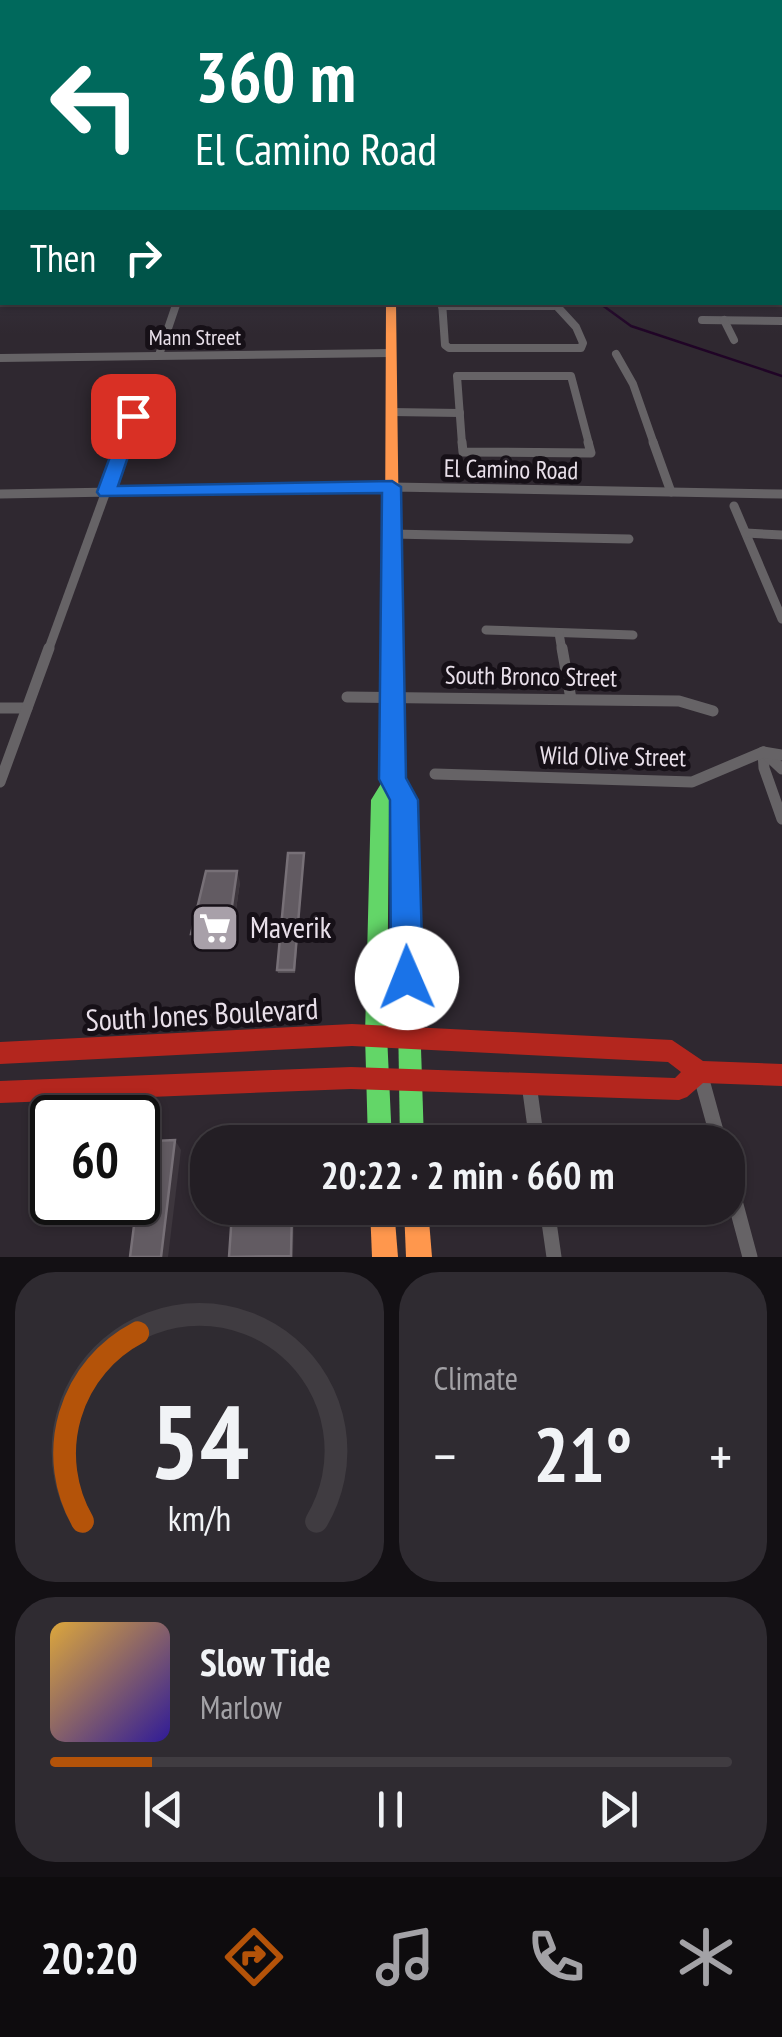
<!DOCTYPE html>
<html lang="en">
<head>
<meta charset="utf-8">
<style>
	body { margin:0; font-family:"PT Sans Narrow",sans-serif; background:#2f2b31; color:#f1f3f6; height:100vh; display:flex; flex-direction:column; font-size:38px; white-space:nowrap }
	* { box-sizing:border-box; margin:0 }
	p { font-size:32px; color:#a3a2a6 }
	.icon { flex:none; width:55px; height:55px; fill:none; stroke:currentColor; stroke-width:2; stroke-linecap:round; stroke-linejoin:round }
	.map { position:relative; height:1257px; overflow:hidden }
	.details { display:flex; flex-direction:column; gap:15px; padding:15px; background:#131014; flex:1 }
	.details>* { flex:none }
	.hud { position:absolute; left:0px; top:0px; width:782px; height:305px; box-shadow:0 2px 8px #0004,0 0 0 2px #403c41; background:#00695c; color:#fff; overflow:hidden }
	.speed { position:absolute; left:30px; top:1095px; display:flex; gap:20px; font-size:50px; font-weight:700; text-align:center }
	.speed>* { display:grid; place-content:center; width:130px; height:130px; border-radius:50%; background:#231e24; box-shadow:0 2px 8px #0004,0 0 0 2px #403c41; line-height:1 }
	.speed .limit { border:5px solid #111; border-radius:15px; background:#fff; color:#111 }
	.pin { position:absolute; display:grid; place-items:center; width:85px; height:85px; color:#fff; margin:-42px; border-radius:20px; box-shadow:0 5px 15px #0006 }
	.me { position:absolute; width:110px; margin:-55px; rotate:359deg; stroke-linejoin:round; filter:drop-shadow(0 0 8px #0008) }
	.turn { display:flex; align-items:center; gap:35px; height:210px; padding:0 30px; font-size:45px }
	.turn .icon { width:130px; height:130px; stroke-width:2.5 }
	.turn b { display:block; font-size:70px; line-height:85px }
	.then { display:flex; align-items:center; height:95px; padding:0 30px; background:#0003; gap:20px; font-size:38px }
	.big { font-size:75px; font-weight:800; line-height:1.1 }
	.details .card { flex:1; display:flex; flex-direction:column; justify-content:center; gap:15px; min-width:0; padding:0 35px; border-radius:40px; background:#2f2b31 }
	.details .dial { align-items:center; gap:0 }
	.dial svg { height:260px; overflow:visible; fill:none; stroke:#403c41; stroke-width:7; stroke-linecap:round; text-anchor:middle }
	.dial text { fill:#f1f3f6; stroke:none }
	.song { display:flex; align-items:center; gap:30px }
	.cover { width:120px; height:120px; border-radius:15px; background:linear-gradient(135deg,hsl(40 70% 55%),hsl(250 70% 35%)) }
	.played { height:10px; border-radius:5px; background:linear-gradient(90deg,#b45309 15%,#403c41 15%) }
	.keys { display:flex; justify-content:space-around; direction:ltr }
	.heat { display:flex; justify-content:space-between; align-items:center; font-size:55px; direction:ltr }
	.details .tiles { flex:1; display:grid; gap:15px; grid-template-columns:1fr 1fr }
	.card:last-child { grid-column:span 2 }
	.trip { position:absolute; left:190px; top:1125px; width:555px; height:100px; border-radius:40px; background:#231e24; box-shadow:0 2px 8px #0004,0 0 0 2px #403c41; font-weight:800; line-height:100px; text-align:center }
	.tab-bar { display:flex; height:160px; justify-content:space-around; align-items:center; background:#0e0c0e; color:#a3a2a6 }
	.tab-bar .icon { width:70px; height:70px }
	.tab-bar .selected { color:#b45309 }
	.tab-bar b { font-size:45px; color:#f1f3f6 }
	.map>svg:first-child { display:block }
</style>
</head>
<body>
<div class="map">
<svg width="782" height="1257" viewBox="0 0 782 1257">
	<rect width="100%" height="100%" fill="#2f2830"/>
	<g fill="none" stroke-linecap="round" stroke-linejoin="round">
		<path stroke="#200426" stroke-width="2.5" d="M598,302L631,326L782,376"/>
		<g stroke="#666366" stroke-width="8">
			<path d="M442,302L445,345L449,348H581L583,343L576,327L553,302"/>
			<path d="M442,306H554"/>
			<path d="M702,320L782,321"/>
			<path d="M724,320L734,340"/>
			<path d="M616,354L633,384L654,444"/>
			<path d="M159,355L177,302"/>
			<path d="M0,358L391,353"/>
			<path d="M391,412L460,413"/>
			<path d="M123,444L133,417"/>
			<path d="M462,444L457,376H571L589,444"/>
		</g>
		<g stroke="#666366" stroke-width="9">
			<path d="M462,442L463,452L591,453L588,442"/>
			<path d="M653,442L671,492"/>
			<path d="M0,494L392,487L782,494"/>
			<path d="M734,506L782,619"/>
			<path d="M746,533L782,535"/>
			<path d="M392,534L629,539"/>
			<path d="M486,630L633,635"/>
			<path d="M559,633L562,651"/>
			<path d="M48,651L124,442"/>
		</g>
		<g stroke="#666366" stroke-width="11">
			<path d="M562,648L571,699"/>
			<path d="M347,697L679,701L713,711"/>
			<path d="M0,708H27"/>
			<path d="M763,752L764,768L782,819"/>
			<path d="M764,752L782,769"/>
			<path d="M435,774L692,782L763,752L782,755"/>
			<path d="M0,782L49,648"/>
		</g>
		<g stroke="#666366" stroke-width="15">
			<path d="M700,1073L719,1142"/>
			<path d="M529,1084L537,1142"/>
			<path d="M728,1175L750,1257"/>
			<path d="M547,1208L554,1257"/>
		</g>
		<g fill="#63d668" fill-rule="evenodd">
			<path d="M393,772L399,774L402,779L389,801L387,1035L392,1142H368L365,1035L371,800L387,774Z"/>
			<path d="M409,1006L417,1009L420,1017L424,1142H400L398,1017L401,1009Z"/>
		</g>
		<g fill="#ff974d" fill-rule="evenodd">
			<path d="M386,302H396L402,778L413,799L420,1017L417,1025L409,1028L401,1025L398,1017L395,799L384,779Z"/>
			<path d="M370,1208H394L398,1257H372Z"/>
			<path d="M404,1208H428L432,1257H406Z"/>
		</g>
		<g fill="#b3261e" fill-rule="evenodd">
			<path d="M2,247V256L0,257V248Z"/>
			<rect x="780" y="258" width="2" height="6"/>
			<path d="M352,1024L672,1040L703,1061L782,1064V1086L703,1083L687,1097L679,1100L351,1089L0,1103V1081L351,1067L675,1078L681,1072L668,1062L352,1046L0,1064V1042Z"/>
		</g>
	</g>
	<g fill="#514b51">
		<path d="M304,856L295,973H278L277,970Z"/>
		<path d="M240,882L231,944H194L191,934Z"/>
	</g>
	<g fill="#3d363d">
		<path d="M237,871L240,882L231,944L228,934Z"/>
		<path d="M175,1140L181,1150L168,1257H161Z"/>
		<path d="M292,1210L294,1216L293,1257H291Z"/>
	</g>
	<g fill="#625b62" stroke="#777077" stroke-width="2.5">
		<path d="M288,853H304L294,970H277Z"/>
		<path d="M206,871H237L228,934H191Z"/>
		<path d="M175,1140L161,1257H130L144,1147H152L153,1141Z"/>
		<path d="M250,1208H279V1211L292,1210L291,1256L229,1257L232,1213L250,1212Z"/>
	</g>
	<linearGradient id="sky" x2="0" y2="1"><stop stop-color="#1a161a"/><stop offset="0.47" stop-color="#474859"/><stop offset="1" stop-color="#474859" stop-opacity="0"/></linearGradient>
	<rect width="782" height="334" fill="url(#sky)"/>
	<path fill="#1a73e8" stroke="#114b97" stroke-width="2.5" d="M133,411L142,416L118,486L392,481L401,487L406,778L418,800L423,978L418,989L407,994L396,989L391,978L390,800L379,779L382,493L100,496L97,492L125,416Z"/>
	<defs>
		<g id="supermarket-square" transform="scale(2.5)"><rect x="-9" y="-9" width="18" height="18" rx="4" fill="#a8a0a9" stroke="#161017"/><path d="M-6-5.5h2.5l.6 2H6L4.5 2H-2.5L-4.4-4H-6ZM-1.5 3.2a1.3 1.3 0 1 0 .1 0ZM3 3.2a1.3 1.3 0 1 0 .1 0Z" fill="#fff"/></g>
	</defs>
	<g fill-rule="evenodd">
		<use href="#supermarket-square" x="215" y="928"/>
	</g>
	<g text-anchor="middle" stroke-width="10" stroke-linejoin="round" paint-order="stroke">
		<g font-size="22" fill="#e9e0ea" stroke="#161017">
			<text x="195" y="345">Mann Street</text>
		</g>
		<g font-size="25" fill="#e9e0ea" stroke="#161017">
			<text transform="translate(511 469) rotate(1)" y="9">El Camino Road</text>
			<text transform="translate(531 676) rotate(1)" y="9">South Bronco Street</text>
			<text transform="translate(613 756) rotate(1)" y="9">Wild Olive Street</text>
		</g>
		<g font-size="30" fill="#e9e0ea" stroke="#161017" text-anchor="start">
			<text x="250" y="938">Maverik</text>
		</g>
		<g font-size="30" fill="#e9e0ea" stroke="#161017">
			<text transform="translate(202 1015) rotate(-3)" y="10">South Jones Boulevard</text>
		</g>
	</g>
</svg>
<div class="speed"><div class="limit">60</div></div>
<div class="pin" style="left:133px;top:416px;background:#d93025"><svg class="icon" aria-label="arrive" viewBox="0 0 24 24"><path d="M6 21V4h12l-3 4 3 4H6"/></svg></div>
<svg class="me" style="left:407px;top:978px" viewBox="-20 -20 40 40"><circle r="19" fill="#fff"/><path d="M0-13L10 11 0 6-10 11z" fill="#1a73e8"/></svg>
<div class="trip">20:22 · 2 min · 660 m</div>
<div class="hud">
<div class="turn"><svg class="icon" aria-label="left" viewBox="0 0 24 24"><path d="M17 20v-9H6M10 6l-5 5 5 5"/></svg><div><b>360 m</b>El Camino Road</div></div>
<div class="then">Then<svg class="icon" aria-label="right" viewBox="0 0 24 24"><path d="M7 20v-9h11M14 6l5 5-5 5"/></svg></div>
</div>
</div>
<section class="details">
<div class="tiles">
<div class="card dial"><svg viewBox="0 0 100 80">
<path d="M14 69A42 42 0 1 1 86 69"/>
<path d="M14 69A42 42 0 0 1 31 11" stroke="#b45309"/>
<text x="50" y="56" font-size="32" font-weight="700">54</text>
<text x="50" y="72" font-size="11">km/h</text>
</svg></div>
<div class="card"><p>Climate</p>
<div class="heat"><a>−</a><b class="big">21°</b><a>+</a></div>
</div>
<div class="card">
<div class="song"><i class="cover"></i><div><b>Slow Tide</b><p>Marlow</p></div></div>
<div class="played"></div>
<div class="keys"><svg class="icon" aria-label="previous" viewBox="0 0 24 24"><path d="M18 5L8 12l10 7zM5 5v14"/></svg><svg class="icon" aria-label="pause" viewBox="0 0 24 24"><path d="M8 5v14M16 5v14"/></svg><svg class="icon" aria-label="next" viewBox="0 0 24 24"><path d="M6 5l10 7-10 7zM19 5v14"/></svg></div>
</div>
</div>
</section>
<nav class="tab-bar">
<b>20:20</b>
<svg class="icon selected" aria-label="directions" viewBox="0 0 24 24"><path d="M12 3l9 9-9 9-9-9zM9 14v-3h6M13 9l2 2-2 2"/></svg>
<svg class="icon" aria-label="music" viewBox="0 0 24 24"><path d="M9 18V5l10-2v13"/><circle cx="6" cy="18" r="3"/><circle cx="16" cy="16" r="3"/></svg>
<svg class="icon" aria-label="phone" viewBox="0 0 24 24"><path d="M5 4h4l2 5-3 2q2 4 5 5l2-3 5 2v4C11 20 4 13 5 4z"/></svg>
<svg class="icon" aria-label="climate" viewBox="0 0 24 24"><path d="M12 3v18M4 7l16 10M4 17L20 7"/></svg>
</nav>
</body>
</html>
